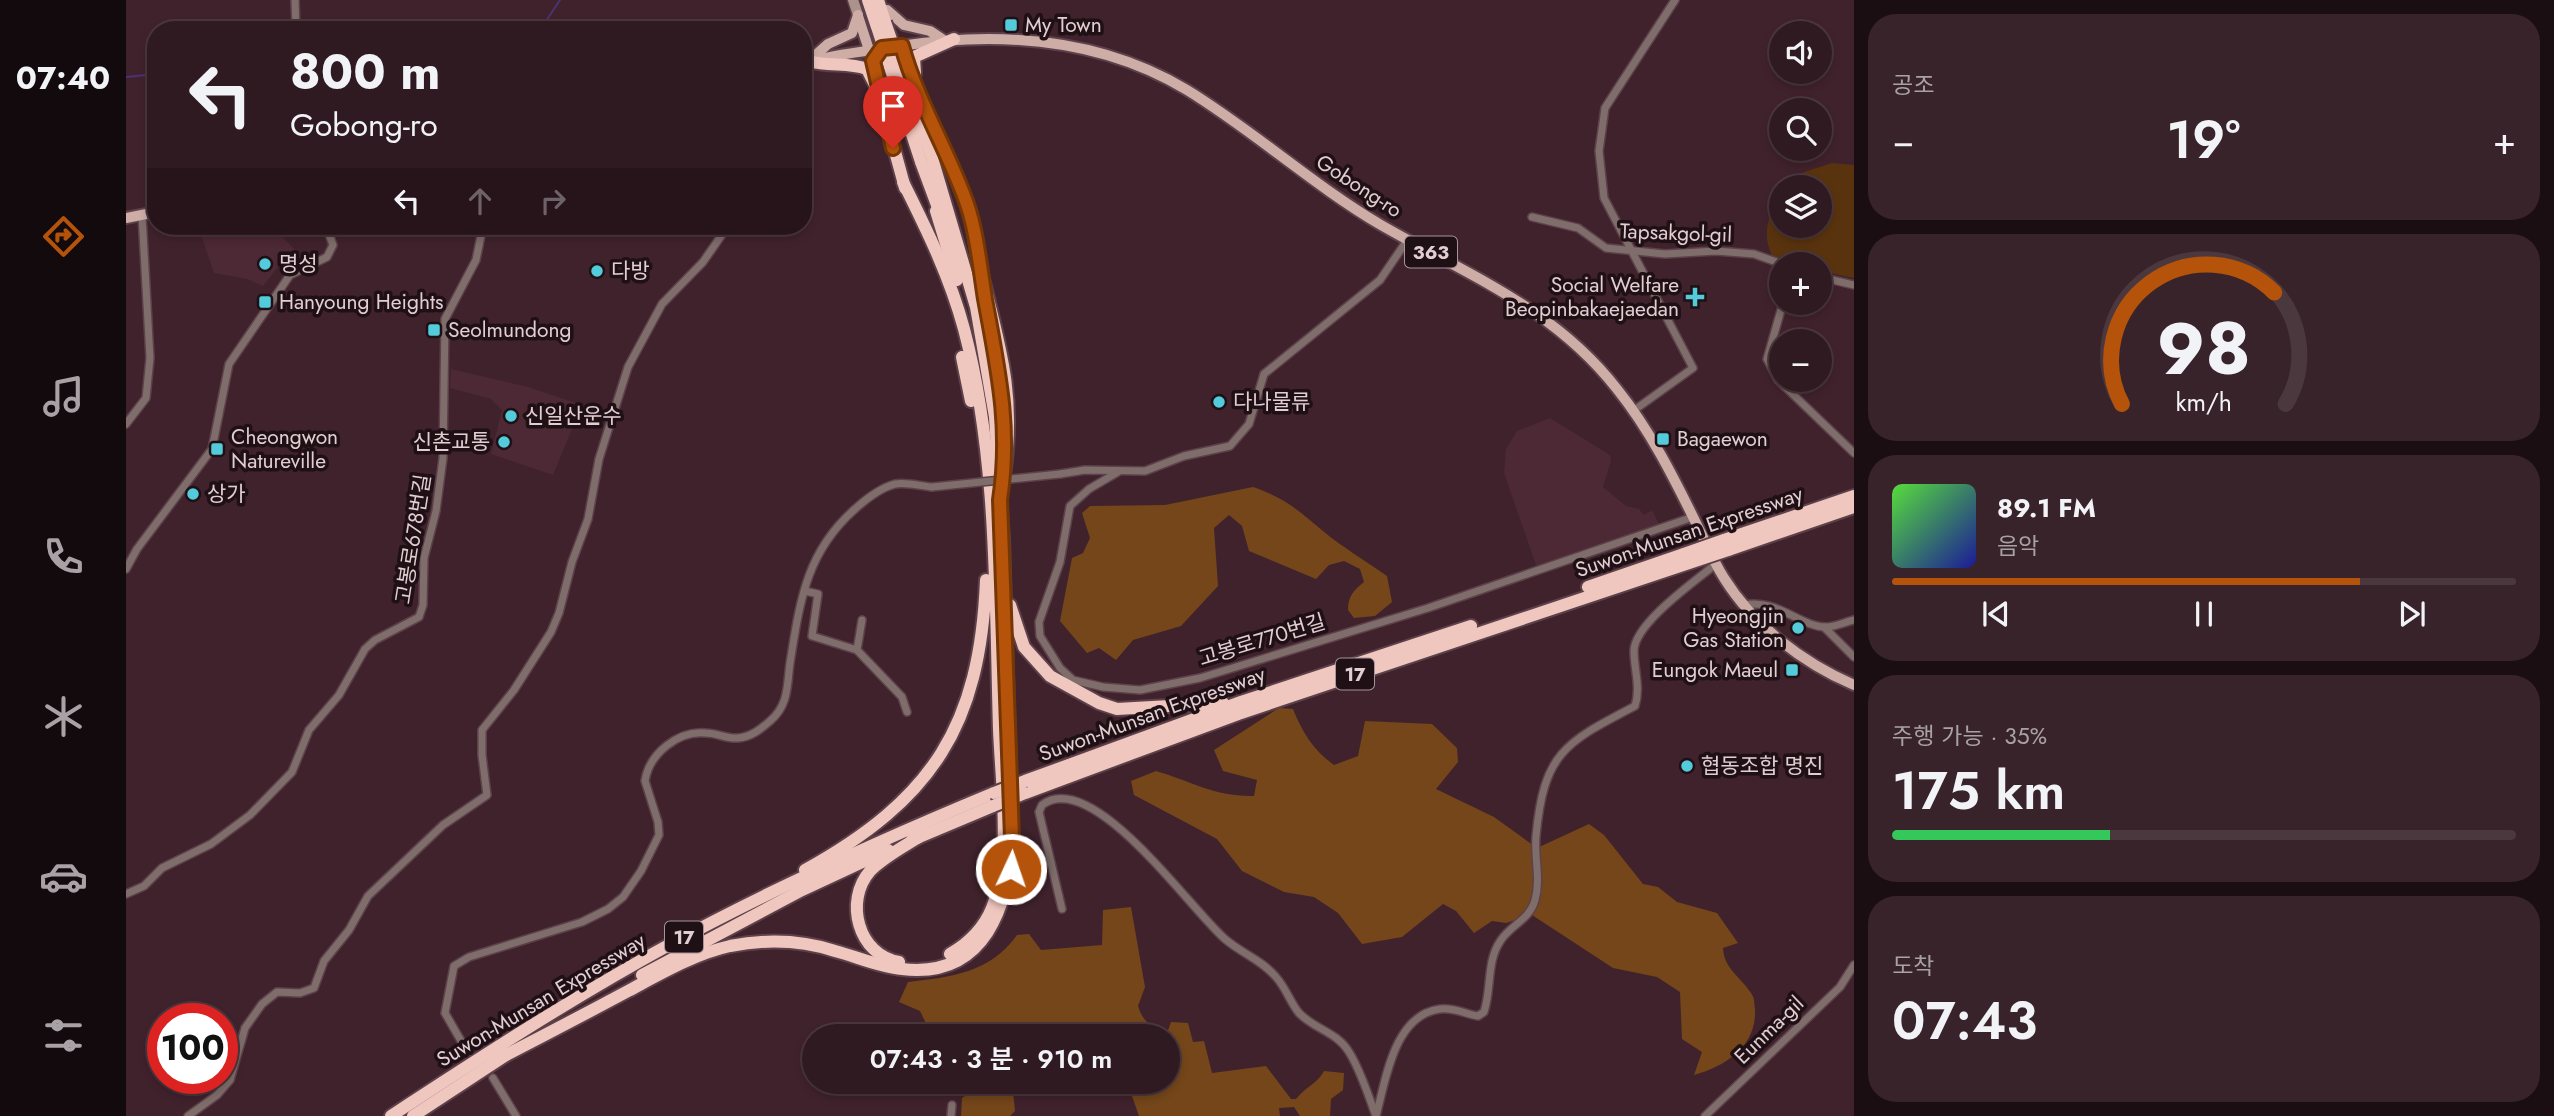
<!DOCTYPE html>
<html lang="ko">
<head>
<meta charset="utf-8">
<style>
	body { margin:0; font-family:Jost,"Noto Sans KR",sans-serif; background:#38232a; color:#f1f3f6; height:100vh; display:flex; flex-direction:column; font-size:26px; white-space:nowrap }
	* { box-sizing:border-box; margin:0 }
	p { font-size:23px; color:#a8a1a5 }
	.icon { flex:none; width:38px; height:38px; fill:none; stroke:currentColor; stroke-width:2; stroke-linecap:round; stroke-linejoin:round }
	.map { position:relative; flex:1; overflow:hidden }
	.side { display:flex; flex-direction:column; gap:14px; padding:14px; background:#1a0e12; width:700px }
	.side>* { flex:none }
	.banner { position:absolute; left:21px; top:21px; width:665px; height:214px; border-radius:28px; box-shadow:0 4px 10px #0003,0 0 0 2px #4b383f; background:#301a21; color:#f1f3f6; overflow:hidden }
	.controls { position:absolute; left:1643px; top:21px; display:grid; gap:14px }
	.controls a { display:grid; place-items:center; width:63px; height:63px; border-radius:50%; background:#301a21; box-shadow:0 4px 10px #0003,0 0 0 2px #4b383f; font-size:35px }
	.speed { position:absolute; left:21px; top:1003px; display:flex; gap:14px; font-size:35px; font-weight:700; text-align:center }
	.speed>* { display:grid; place-content:center; width:91px; height:91px; border-radius:50%; background:#301a21; box-shadow:0 4px 10px #0003,0 0 0 2px #4b383f; line-height:1 }
	.speed .limit { border:10px solid #d22; background:#fff; color:#111 }
	.pin { position:absolute; display:grid; place-items:center; width:60px; height:60px; color:#fff; margin:-72px -30px; border-radius:50% 50% 50% 0; rotate:-45deg; box-shadow:0 0 7px #0007 }
	.pin .icon { rotate:45deg }
	.me { position:absolute; width:77px; margin:-38px; rotate:3deg; stroke-linejoin:round; filter:drop-shadow(0 0 5px #0008) }
	.turn { display:flex; align-items:center; gap:24px; height:147px; padding:0 28px; font-size:32px }
	.turn .icon { width:91px; height:91px; stroke-width:2.5 }
	.turn b { display:block; font-size:49px; line-height:60px }
	.lanes { display:flex; align-items:center; height:66px; padding:0 28px; background:#0003; justify-content:center; gap:35px; direction:ltr }
	.lanes .off { opacity:.35 }
	.big { font-size:52px; font-weight:600; line-height:1.1 }
	.side .widget { flex:1; display:flex; flex-direction:column; justify-content:center; gap:10px; min-width:0; padding:0 24px; border-radius:28px; background:#38232a }
	.side .dial { align-items:center; gap:0 }
	.dial svg { height:182px; overflow:visible; fill:none; stroke:#4b383f; stroke-width:7; stroke-linecap:round; text-anchor:middle }
	.dial text { fill:#f1f3f6; stroke:none }
	.song { display:flex; align-items:center; gap:21px }
	.cover { width:84px; height:84px; border-radius:10px; background:linear-gradient(135deg,hsl(110 70% 55%),hsl(240 70% 35%)) }
	.played { height:7px; border-radius:4px; background:linear-gradient(90deg,#b45309 75%,#4b383f 75%) }
	.keys { display:flex; justify-content:space-around; direction:ltr }
	.heat { display:flex; justify-content:space-between; align-items:center; font-size:38px; direction:ltr }
	.charge { height:10px; border-radius:5px; background:linear-gradient(90deg,#34c759 35%,#4b383f 0) }
	.trip { position:absolute; left:676px; top:1024px; width:378px; height:70px; border-radius:35px; background:#301a21; box-shadow:0 4px 10px #0003,0 0 0 2px #4b383f; font-weight:600; line-height:70px; text-align:center }
	main { display:flex; flex:1; min-height:0 }
	.tab-bar { display:flex; flex-direction:column; width:126px; justify-content:space-around; align-items:center; background:#130a0d; color:#a8a1a5 }
	.tab-bar .icon { width:49px; height:49px }
	.tab-bar .on { color:#b45309 }
	.tab-bar b { font-size:32px; color:#f1f3f6 }
	.map>svg:first-child { display:block }
</style>
</head>
<body>
<main>
<nav class="tab-bar">
<b>07:40</b>
<svg class="icon on" aria-label="directions" viewBox="0 0 24 24"><path d="M12 3l9 9-9 9-9-9zM9 14v-3h6M13 9l2 2-2 2"/></svg>
<svg class="icon" aria-label="music" viewBox="0 0 24 24"><path d="M9 18V5l10-2v13"/><circle cx="6" cy="18" r="3"/><circle cx="16" cy="16" r="3"/></svg>
<svg class="icon" aria-label="phone" viewBox="0 0 24 24"><path d="M5 4h4l2 5-3 2q2 4 5 5l2-3 5 2v4C11 20 4 13 5 4z"/></svg>
<svg class="icon" aria-label="climate" viewBox="0 0 24 24"><path d="M12 3v18M4 7l16 10M4 17L20 7"/></svg>
<svg class="icon" aria-label="car" viewBox="0 0 24 24"><path d="M5 17H2v-5l4-1 3-4h7l3 4 3 1v5h-3M9 17h6M6 11h13"/><circle cx="7" cy="17" r="2"/><circle cx="17" cy="17" r="2"/></svg>
<svg class="icon" aria-label="filters" viewBox="0 0 24 24"><path d="M4 7h16M4 17h16"/><circle cx="9" cy="7" r="2"/><circle cx="15" cy="17" r="2"/></svg>
</nav>
<div class="map">
<svg width="1728" height="1116" viewBox="0 0 1728 1116">
	<rect width="100%" height="100%" fill="#40222c"/>
	<g fill="#4d2835">
		<path d="M72,226H146L170,251L156,262L137,286L121,279L88,273Z"/>
		<path d="M325,369L402,387L456,405L427,475L365,454L376,410L365,399L324,388Z"/>
		<path d="M1424,418L1484,455L1485,461L1477,487L1500,506L1513,509L1518,515L1526,510L1533,524L1411,568L1378,473L1380,449L1391,431Z"/>
	</g>
	<path fill="#59330e" d="M1706,163L1728,165V278L1694,271V264L1649,261C1634,237 1642,214 1655,192L1656,226H1694V187H1660L1678,172Z"/>
	<g fill="#74461a">
		<path d="M1127,487C1159,498 1172,510 1197,531C1216,547 1240,561 1261,576L1266,602L1249,616L1228,618L1222,610C1222,596 1228,590 1238,582L1234,569L1218,561L1203,565L1190,579L1123,551L1116,526L1103,515L1088,528L1092,586L1055,626L1007,640L990,660L973,648L961,653L934,621L946,558L957,553L964,538L956,513L964,506L1039,505Z"/>
		<path d="M1153,708L1167,709C1176,732 1188,751 1208,765L1232,756L1239,721L1306,724L1331,748L1332,762L1310,789L1368,817L1411,848L1463,824L1478,835L1517,884L1532,887L1551,902L1591,913L1612,943L1597,948C1598,969 1614,976 1625,993C1629,998 1628,1003 1629,1009C1631,1046 1600,1066 1568,1075L1576,1052L1556,1039L1554,992L1531,977L1487,968L1406,915L1380,923L1366,921L1348,933L1330,911L1317,904L1276,937L1236,944L1212,913L1188,897L1158,892L1116,871L1091,839L1008,795L1005,781L1030,771C1065,781 1089,797 1128,796L1131,780L1097,771L1088,750Z"/>
		<path d="M1005,907L1019,987L1012,1006C1017,1022 1025,1027 1041,1033L1045,1022L1062,1023L1067,1042L1078,1041L1086,1073L1140,1066L1165,1099H1170C1179,1087 1191,1084 1198,1071L1218,1073L1217,1090L1205,1099L1204,1116H1174L1168,1107L1153,1108L1154,1116H1013L1006,1096L990,1082H1041V1036H806L794,1011L773,1002L782,982C825,977 864,973 891,935L903,934L915,950L976,945L977,910Z"/>
		<path d="M851,1082H886L889,1111L884,1116H835L836,1098L851,1088Z"/>
	</g>
	<g fill="none" stroke-linecap="round" stroke-linejoin="round">
		<g stroke="#4b3373" stroke-width="2">
			<path d="M414,30L434,0"/>
			<path d="M0,77L30,74"/>
		</g>
		<path stroke="#583c45" stroke-width="7" stroke-dasharray="7 3.5" stroke-linecap="butt" d="M338,1046L367,1078"/>
		<g stroke="#5d414a" stroke-width="10">
			<g id="street">
				<path d="M169,0L170,30"/>
				<path d="M1406,217L1452,228L1480,248L1539,254L1590,251L1628,254L1656,264"/>
				<path d="M1694,277L1728,285"/>
				<path d="M1657,303L1641,359L1652,380L1728,453"/>
				<path d="M1507,411L1567,368L1478,198L1473,151L1479,108L1549,0"/>
				<path d="M0,424L20,398L24,358L16,215"/>
				<path d="M992,472L963,489L944,506L934,562L913,622L914,636L934,668L947,680L977,687L1014,690L1074,678L1302,608L1567,517"/>
				<path d="M934,474L959,470L1019,471L1058,456L1104,446L1123,424L1138,374L1254,280L1282,239"/>
				<path d="M0,569L11,549L86,449L103,364L164,275L201,257L207,245L200,226"/>
				<path d="M679,591L692,594L686,636L731,650L776,697L781,712"/>
				<path d="M1618,605C1651,598 1674,627 1700,627C1709,627 1719,622 1728,620"/>
				<path d="M1698,627L1728,657"/>
				<path d="M731,650L736,620"/>
				<path d="M0,894L18,886L36,868L85,844L124,815L166,772L183,730L213,695L239,649L249,640L293,617L297,605L298,558L310,511L317,458L319,319L350,260L357,226"/>
				<path d="M936,909L913,812L916,805C966,767 1064,909 1099,939C1115,953 1136,960 1150,977C1160,988 1164,1002 1173,1013C1188,1029 1211,1032 1223,1052C1235,1071 1242,1095 1250,1116"/>
				<path d="M338,1046L319,1013L328,966L343,957L456,922L482,909L497,897L515,871L533,835L532,822L519,781C523,754 552,730 580,733C591,733 601,739 612,738C625,737 635,729 644,721C663,705 661,685 664,663C674,601 680,552 729,509C740,499 754,488 769,484C781,482 794,486 806,487"/>
				<path d="M367,1078L390,1116"/>
				<path d="M62,1116L91,1095L104,1080L119,1028L136,1004L151,992L174,993L188,988L198,961L223,930L242,896L317,825L361,795L356,755V730L388,690L425,632L433,613L446,562L462,519L473,459L502,367L536,304L577,262L602,226"/>
				<path d="M825,1116L826,1105"/>
				<path d="M1250,1116C1260,1079 1268,1015 1314,1009C1328,1007 1339,1014 1352,1016L1358,1012C1366,988 1360,961 1375,940C1385,925 1404,919 1409,900C1415,879 1408,857 1410,836C1418,753 1438,743 1509,706C1515,688 1508,669 1508,651C1508,624 1569,581 1590,564"/>
				<path d="M1579,1116L1714,987L1728,965"/>
			</g>
		</g>
		<g stroke="#5d414a" stroke-width="13">
			<path id="secondary" d="M727,0L732,15"/>
		</g>
		<g stroke="#5d414a" stroke-width="14">
			<g id="primary">
				<path d="M761,10L778,25L804,31L816,39"/>
				<path d="M732,16L743,50"/>
				<path d="M683,61L702,44L726,33L732,15"/>
				<path d="M677,63C709,54 742,51 774,46C873,31 973,37 1061,90C1128,131 1187,185 1255,225C1342,275 1428,308 1491,389C1524,430 1548,478 1571,525C1580,542 1587,561 1598,578C1628,626 1677,663 1728,685"/>
				<path d="M0,218L30,212"/>
			</g>
		</g>
		<g stroke="#5d414a" stroke-width="16">
			<g id="highway">
				<path d="M742,0L751,27"/>
				<path d="M752,0L759,22"/>
				<path d="M776,46C791,99 818,147 839,198C848,221 849,247 855,271C874,347 890,395 878,475"/>
				<path d="M683,61C703,67 722,62 741,69L753,93L779,188"/>
				<path d="M789,73L788,57L828,39"/>
				<path d="M750,79L747,61L756,48"/>
				<path d="M795,162L815,216"/>
				<path d="M777,182C801,230 824,277 838,329C872,458 869,596 873,729C875,782 886,858 866,908C858,928 843,943 824,954"/>
				<path d="M810,211L831,280"/>
				<path d="M836,357L845,401"/>
				<path d="M1598,540L1728,496"/>
				<path d="M1602,550L1728,507"/>
				<path d="M1462,587L1558,554"/>
				<path d="M884,605L898,647L924,676L973,703L991,709L1097,703"/>
				<path d="M899,781L1115,702L1345,626"/>
				<path d="M899,793L1112,714L1563,563"/>
				<path d="M786,840L867,806"/>
				<path d="M679,870C807,799 854,726 860,580"/>
				<path d="M773,962C732,955 718,901 744,871C758,857 777,847 793,837"/>
				<path d="M516,975L676,890L762,850"/>
				<path d="M374,1058C417,1036 459,1014 502,991C534,974 568,954 604,946C640,939 675,940 709,951C732,957 753,967 776,969C860,979 883,905 886,838L877,539L869,417L850,307L806,158"/>
				<path d="M265,1116C355,1057 446,998 541,946C646,889 757,839 868,793"/>
				<path d="M287,1116L380,1055"/>
			</g>
		</g>
		<use href="#street" stroke="#7e6d6a" stroke-width="7"/>
		<use href="#secondary" stroke="#ac928d" stroke-width="10"/>
		<use href="#primary" stroke="#cfada7" stroke-width="10"/>
		<use href="#highway" stroke="#f0c7bf" stroke-width="12"/>
		<g stroke="#5d414a" stroke-width="10" stroke-linecap="butt">
			<path id="street-bridge" d="M806,487L934,474"/>
		</g>
		<g stroke="#5d414a" stroke-width="16" stroke-linecap="butt">
			<g id="highway-bridge">
				<path d="M759,22L806,158"/>
				<path d="M751,27L795,162"/>
				<path d="M1558,554L1598,540"/>
				<path d="M1563,563L1602,550"/>
				<path d="M868,793L899,781"/>
				<path d="M867,806L899,793"/>
			</g>
		</g>
		<use href="#street-bridge" stroke="#7e6d6a" stroke-width="7"/>
		<use href="#highway-bridge" stroke="#f0c7bf" stroke-width="12"/>
	</g>
	<g fill="none" stroke-linecap="round" stroke-linejoin="round">
		<g stroke="#753606" stroke-width="18">
			<path id="route" d="M767,148L747,61L756,48L776,46C791,101 822,150 841,204C851,234 854,267 859,299C872,370 885,427 874,500L886,838L885,869"/>
		</g>
		<use href="#route" stroke="#b45309" stroke-width="12"/>
	</g>
	<g fill="#53cbda" stroke="#1e1014" stroke-width="2.5">
		<rect x="878" y="18" width="14" height="14" rx="3.5"/>
		<circle cx="139" cy="264" r="7"/>
		<circle cx="471" cy="271" r="7"/>
		<path d="M1565.5 286.5h7v7h7v7h-7v7h-7v-7h-7v-7h7z"/>
		<rect x="132" y="295" width="14" height="14" rx="3.5"/>
		<rect x="301" y="323" width="14" height="14" rx="3.5"/>
		<circle cx="1093" cy="402" r="7"/>
		<circle cx="385" cy="416" r="7"/>
		<rect x="1530" y="432" width="14" height="14" rx="3.5"/>
		<circle cx="378" cy="442" r="7"/>
		<rect x="84" y="442" width="14" height="14" rx="3.5"/>
		<circle cx="67" cy="494" r="7"/>
		<circle cx="1672" cy="628" r="7"/>
		<rect x="1659" y="663" width="14" height="14" rx="3.5"/>
		<circle cx="1561" cy="766" r="7"/>
	</g>
	<g text-anchor="middle" stroke-width="7" stroke-linejoin="round" paint-order="stroke">
		<g fill="#1e1014" stroke="#a7949a" stroke-width="2">
			<rect x="1279" y="236.5" width="52" height="31" rx="5"/>
			<rect x="1210" y="658.5" width="38" height="31" rx="5"/>
			<rect x="539" y="921.5" width="38" height="31" rx="5"/>
		</g>
		<g font-size="19" font-weight="bold" fill="#e2cdd3">
			<text x="1305" y="259">363</text>
			<text x="1229" y="681">17</text>
			<text x="558" y="944">17</text>
		</g>
		<g font-size="21" fill="#e2cdd3" stroke="#1e1014" text-anchor="start">
			<text x="899" y="32">My Town</text>
			<text x="153" y="271">명성</text>
			<text x="485" y="278">다방</text>
			<text x="1553" y="292" text-anchor="end">Social Welfare<tspan x="1553" dy="24">Beopinbakaejaedan</tspan></text>
			<text x="153" y="309">Hanyoung Heights</text>
			<text x="322" y="337">Seolmundong</text>
			<text x="1107" y="409">다나물류</text>
			<text x="399" y="423">신일산운수</text>
			<text x="105" y="444">Cheongwon<tspan x="105" dy="24">Natureville</tspan></text>
			<text x="1551" y="446">Bagaewon</text>
			<text x="364" y="449" text-anchor="end">신촌교통</text>
			<text x="81" y="501">상가</text>
			<text x="1658" y="623" text-anchor="end">Hyeongjin<tspan x="1658" dy="24">Gas Station</tspan></text>
			<text x="1652" y="677" text-anchor="end">Eungok Maeul</text>
			<text x="1575" y="773">협동조합 명진</text>
		</g>
		<g font-size="21" fill="#e2cdd3" stroke="#1e1014">
			<text transform="translate(1233 186) rotate(33)" y="7">Gobong-ro</text>
			<text transform="translate(1550 233) rotate(2)" y="7">Tapsakgol-gil</text>
			<text transform="translate(1563 532) rotate(-19)" y="7">Suwon-Munsan Expressway</text>
			<text transform="translate(287 539) rotate(-81)" y="7">고봉로678번길</text>
			<text transform="translate(1136 640) rotate(-17)" y="7">고봉로770번길</text>
			<text transform="translate(1026 714) rotate(-20)" y="7">Suwon-Munsan Expressway</text>
			<text transform="translate(415 1000) rotate(-31)" y="7">Suwon-Munsan Expressway</text>
			<text transform="translate(1643 1030) rotate(-44)" y="7">Eunma-gil</text>
		</g>
	</g>
</svg>
<div class="controls">
<a><svg class="icon" aria-label="sound" viewBox="0 0 24 24"><path d="M4 9h4l5-4v14l-5-4H4zM17 9q2 3 0 6"/></svg></a>
<a><svg class="icon" aria-label="search" viewBox="0 0 24 24"><circle cx="10" cy="10" r="6"/><path d="M15 15l6 6"/></svg></a>
<a><svg class="icon" aria-label="layers" viewBox="0 0 24 24"><path d="M12 4l9 5-9 5-9-5zM3 14l9 5 9-5"/></svg></a>
<a>+</a>
<a>−</a>
</div>
<div class="speed"><div class="limit">100</div></div>
<div class="pin" style="left:767px;top:148px;background:#d93025"><svg class="icon" aria-label="arrive" viewBox="0 0 24 24"><path d="M6 21V4h12l-3 4 3 4H6"/></svg></div>
<svg class="me" style="left:885px;top:869px" viewBox="-20 -20 40 40"><circle r="17" fill="#b45309" stroke="#fff" stroke-width="3"/><path d="M0-11L8 9 0 5-8 9z" fill="#fff"/></svg>
<div class="trip">07:43 · 3 분 · 910 m</div>
<div class="banner">
<div class="turn"><svg class="icon" aria-label="left" viewBox="0 0 24 24"><path d="M17 20v-9H6M10 6l-5 5 5 5"/></svg><div><b>800 m</b>Gobong-ro</div></div>
<div class="lanes"><svg class="icon" aria-label="left" viewBox="0 0 24 24"><path d="M17 20v-9H6M10 6l-5 5 5 5"/></svg><svg class="icon off" aria-label="ahead" viewBox="0 0 24 24"><path d="M12 20V5M6 11l6-6 6 6"/></svg><svg class="icon off" aria-label="right" viewBox="0 0 24 24"><path d="M7 20v-9h11M14 6l5 5-5 5"/></svg></div>
</div>
</div>
<section class="side">
<div class="widget"><p>공조</p>
<div class="heat"><a>−</a><b class="big">19°</b><a>+</a></div>
</div>
<div class="widget dial"><svg viewBox="0 0 100 80">
<path d="M14 69A42 42 0 1 1 86 69"/>
<path d="M14 69A42 42 0 0 1 81 20" stroke="#b45309"/>
<text x="50" y="56" font-size="32" font-weight="700">98</text>
<text x="50" y="72" font-size="11">km/h</text>
</svg></div>
<div class="widget">
<div class="song"><i class="cover"></i><div><b>89.1 FM</b><p>음악</p></div></div>
<div class="played"></div>
<div class="keys"><svg class="icon" aria-label="previous" viewBox="0 0 24 24"><path d="M18 5L8 12l10 7zM5 5v14"/></svg><svg class="icon" aria-label="pause" viewBox="0 0 24 24"><path d="M8 5v14M16 5v14"/></svg><svg class="icon" aria-label="next" viewBox="0 0 24 24"><path d="M6 5l10 7-10 7zM19 5v14"/></svg></div>
</div>
<div class="widget"><p>주행 가능 · 35%</p><b class="big">175 km</b><div class="charge"></div></div>
<div class="widget"><p>도착</p><b class="big">07:43</b></div>
</section>
</main>
</body>
</html>
